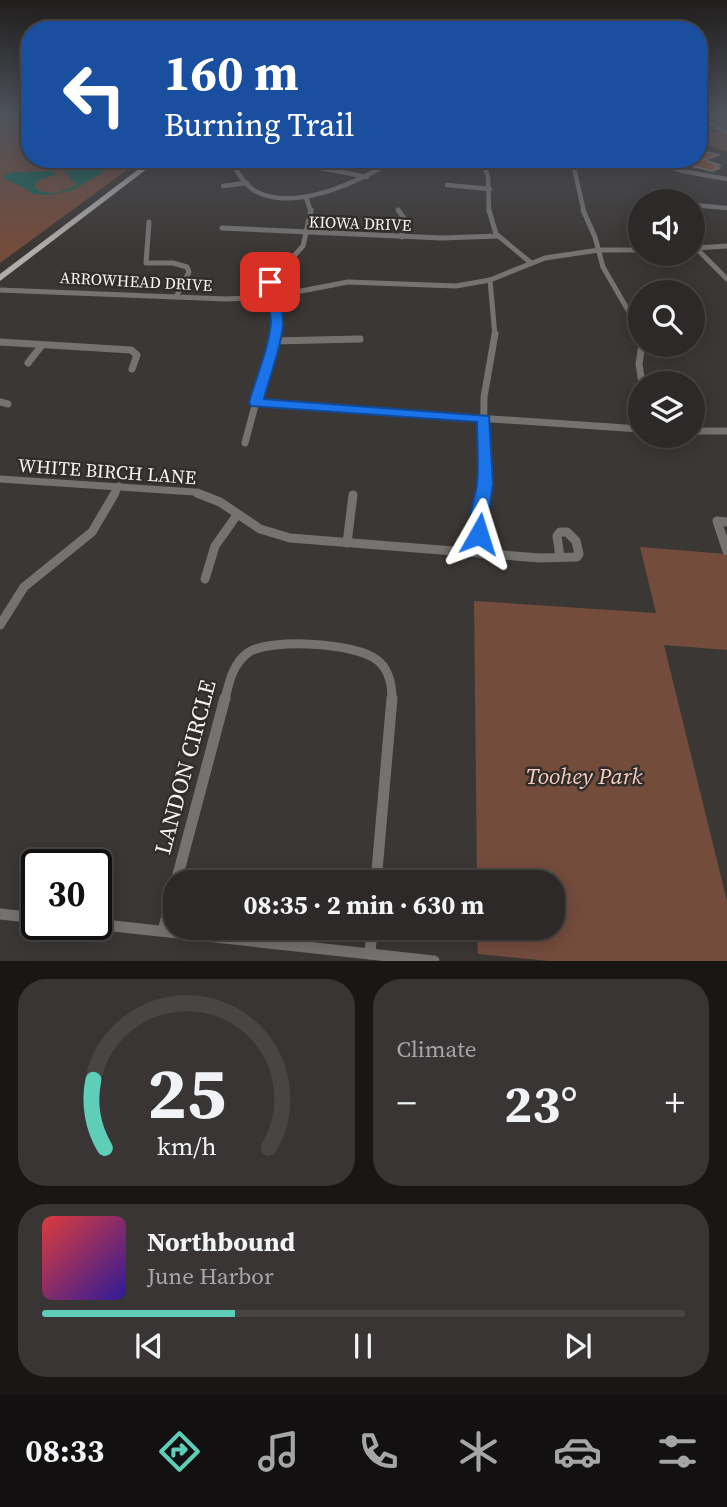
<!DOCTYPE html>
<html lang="en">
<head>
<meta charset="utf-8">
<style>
	body { margin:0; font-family:"Source Serif 4",serif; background:#383534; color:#f1f3f6; height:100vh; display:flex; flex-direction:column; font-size:26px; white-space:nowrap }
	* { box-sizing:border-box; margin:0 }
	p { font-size:23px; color:#a6a6a8 }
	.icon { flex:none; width:38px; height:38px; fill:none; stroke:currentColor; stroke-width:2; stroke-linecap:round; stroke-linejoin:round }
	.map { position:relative; height:961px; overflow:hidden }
	.panel { display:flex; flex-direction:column; gap:18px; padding:18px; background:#181716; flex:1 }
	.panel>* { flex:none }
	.top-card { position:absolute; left:21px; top:21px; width:686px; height:147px; border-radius:28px; box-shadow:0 4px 18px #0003,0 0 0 2px #484545; background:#1a4fa0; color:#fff; overflow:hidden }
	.fabs { position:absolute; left:628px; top:189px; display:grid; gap:14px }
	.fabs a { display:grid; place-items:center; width:77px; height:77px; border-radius:50%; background:#2c2928; box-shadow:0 4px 18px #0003,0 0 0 2px #484545; font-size:35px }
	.speed { position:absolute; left:21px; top:849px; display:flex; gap:14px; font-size:35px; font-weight:700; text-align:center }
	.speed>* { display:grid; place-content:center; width:91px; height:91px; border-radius:50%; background:#2c2928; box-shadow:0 4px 18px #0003,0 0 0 2px #484545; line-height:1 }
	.speed .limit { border:4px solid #111; border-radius:10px; background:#fff; color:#111 }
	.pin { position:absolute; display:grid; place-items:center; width:60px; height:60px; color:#fff; margin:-30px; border-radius:14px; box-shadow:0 4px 10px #0006 }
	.me { position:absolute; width:77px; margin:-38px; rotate:6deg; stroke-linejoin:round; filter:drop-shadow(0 0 5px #0008) }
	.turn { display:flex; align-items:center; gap:24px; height:147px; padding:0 28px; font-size:32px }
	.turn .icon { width:91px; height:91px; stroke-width:2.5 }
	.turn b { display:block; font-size:49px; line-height:60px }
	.big { font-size:52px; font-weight:700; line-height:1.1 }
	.panel .tile { flex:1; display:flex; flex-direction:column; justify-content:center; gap:10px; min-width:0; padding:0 24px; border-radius:28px; background:#383534 }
	.panel .dial { align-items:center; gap:0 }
	.dial svg { height:182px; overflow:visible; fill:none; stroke:#484545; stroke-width:7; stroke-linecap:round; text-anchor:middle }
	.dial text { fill:#f1f3f6; stroke:none }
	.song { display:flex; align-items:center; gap:21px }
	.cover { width:84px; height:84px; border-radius:10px; background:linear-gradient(135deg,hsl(0 70% 55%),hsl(250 70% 35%)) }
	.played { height:7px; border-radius:4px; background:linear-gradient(90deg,#5eceb8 30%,#484545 30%) }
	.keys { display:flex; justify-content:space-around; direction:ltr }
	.heat { display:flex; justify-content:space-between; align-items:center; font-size:38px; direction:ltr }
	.panel .tiles { flex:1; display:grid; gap:18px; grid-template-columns:1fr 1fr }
	.tile:last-child { grid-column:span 2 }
	.trip { position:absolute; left:163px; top:870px; width:402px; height:70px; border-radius:28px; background:#2c2928; box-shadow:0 4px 18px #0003,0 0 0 2px #484545; font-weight:700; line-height:70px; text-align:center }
	.tabs { display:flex; height:112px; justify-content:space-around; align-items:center; background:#121010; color:#a6a6a8 }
	.tabs .icon { width:49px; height:49px }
	.tabs .active { color:#5eceb8 }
	.tabs b { font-size:32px; color:#f1f3f6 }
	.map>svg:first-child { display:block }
</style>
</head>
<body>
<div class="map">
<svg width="727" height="961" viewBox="0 0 727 961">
	<rect width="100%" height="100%" fill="#3b3735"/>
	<g fill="#734c3c">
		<path d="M0,114H30V159H142L0,263Z"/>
		<path d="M698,130L727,133V151L704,144L698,146Z"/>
		<path d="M640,547L726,554L727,557V650L664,645L727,901V961H549L478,954L477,928H553V882H477L474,601L656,613Z"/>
	</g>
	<path fill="#106356" d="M91,166L110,168L73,190L48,195L33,194C23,185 13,184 2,177L11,172L53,171L56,174L38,181L34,186C46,199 65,191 78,184L69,179L71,176L63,172Z"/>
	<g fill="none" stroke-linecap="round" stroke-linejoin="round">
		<path stroke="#106356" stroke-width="2" d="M23,120L30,114"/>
	</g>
	<path fill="#945137" stroke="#7f7a79" stroke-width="2" d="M698,150L718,155L705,160L719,165L715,166L719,168L712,171L672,161L698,159Z"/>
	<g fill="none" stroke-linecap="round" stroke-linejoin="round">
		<g stroke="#757372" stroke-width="4.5">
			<path d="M698,118L727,132"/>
			<path d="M229,159C237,171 244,185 257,192C298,212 362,180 396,159"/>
			<path d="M482,159L488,177L489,212"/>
			<path d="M572,159L584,212"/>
			<path d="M648,159L682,171L727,179"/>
			<path d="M230,161L241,159"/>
			<path d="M316,167L367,177"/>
			<path d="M447,185L490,189"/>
			<path d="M223,186L247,183"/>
			<path d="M306,197L311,212"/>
			<path d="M693,205L727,208"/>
		</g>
		<g stroke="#757372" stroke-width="5">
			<path d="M398,210L404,218L402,237"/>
			<path d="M489,210L496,234L530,262"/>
			<path d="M583,210L595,237L603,267L640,331"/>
			<path d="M149,222L146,263H173L187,267L189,272L176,297"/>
			<path d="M222,228L442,238L498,236"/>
			<path d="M695,248L727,246"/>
			<path d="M696,248L727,279"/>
			<path d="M490,280L495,336"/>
			<path d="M0,290L226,299L270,297L348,282L456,286L490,280L545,258L599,250H640"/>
			<path d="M274,336L277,318L270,282L303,246L311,210"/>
		</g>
		<g stroke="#757372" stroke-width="7">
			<path d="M273,341L360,339"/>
			<path d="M0,342L131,350L137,355L132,369"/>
			<path d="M642,345L639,364L642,383"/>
			<path d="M28,363L42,345"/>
			<path d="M0,402L8,404"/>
			<path d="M256,403L640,429"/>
			<path d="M693,431H727"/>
			<path d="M245,443L274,334"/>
			<path d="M0,479L194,492L202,495"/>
			<path d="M114,495L119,486"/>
			<path d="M483,495L484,397L495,334"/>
		</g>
		<g stroke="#757372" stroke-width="9">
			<path d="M197,493L220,502L260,529L290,538L540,558L577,557L579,554L576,541L567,532H560L557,536L560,557"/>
			<path d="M727,522L717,521L727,551"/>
			<path d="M347,543L353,495"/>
			<path d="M479,553V515L483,493"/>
			<path d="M205,579L215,546L237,515"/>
			<path d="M0,625L24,587L92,532L115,493"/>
			<path d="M225,699C229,682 233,663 249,652C271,638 357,643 377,660C389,669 392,685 392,699"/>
		</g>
		<g stroke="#757372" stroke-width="11">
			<path d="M176,882L225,698"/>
			<path d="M376,882L392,698"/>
			<path d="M0,914L37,918"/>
			<path d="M95,924L434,961"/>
			<path d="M163,931L175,886"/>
			<path d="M370,954L372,928"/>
		</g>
		<path fill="#b1adab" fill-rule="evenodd" d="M152,159H160L0,281V274Z"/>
	</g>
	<linearGradient id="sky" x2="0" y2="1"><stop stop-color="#201e1d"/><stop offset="0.46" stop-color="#4f535c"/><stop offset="1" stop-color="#4f535c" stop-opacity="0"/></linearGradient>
	<rect width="727" height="249" fill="url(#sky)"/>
	<path fill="#1a73e8" stroke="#114b97" stroke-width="2" d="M266,279L275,282C276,297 284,308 283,324C281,349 270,375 264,399L489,416L493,484L485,539H473C464,522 475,501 477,484C479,464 477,443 477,422L251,406L249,403C256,377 269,348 271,322C271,306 261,295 266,279Z"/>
	<g text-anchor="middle" stroke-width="5" stroke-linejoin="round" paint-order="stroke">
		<g font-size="16" fill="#f5f3f2" stroke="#302d2b">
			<text transform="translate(360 223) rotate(2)" y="6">KIOWA DRIVE</text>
			<text transform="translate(136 281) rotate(3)" y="6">ARROWHEAD DRIVE</text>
		</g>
		<g font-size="19" fill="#f5f3f2" stroke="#302d2b">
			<text transform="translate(107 471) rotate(4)" y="7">WHITE BIRCH LANE</text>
		</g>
		<g font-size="23" fill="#f5f3f2" stroke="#302d2b">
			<text transform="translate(185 767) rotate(-75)" y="8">LANDON CIRCLE</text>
		</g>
		<g font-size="23" font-style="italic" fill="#f5ccbd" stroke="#302d2b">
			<text x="584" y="784">Toohey Park</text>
		</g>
	</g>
</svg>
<div class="fabs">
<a><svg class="icon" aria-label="sound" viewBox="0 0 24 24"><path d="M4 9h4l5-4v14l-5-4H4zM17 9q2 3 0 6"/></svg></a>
<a><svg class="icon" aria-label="search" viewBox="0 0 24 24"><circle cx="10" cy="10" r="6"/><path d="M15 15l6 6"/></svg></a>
<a><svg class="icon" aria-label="layers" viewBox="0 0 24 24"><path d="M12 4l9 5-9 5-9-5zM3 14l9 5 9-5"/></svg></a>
</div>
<div class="speed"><div class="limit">30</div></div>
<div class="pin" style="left:270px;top:282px;background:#d93025"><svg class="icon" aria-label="arrive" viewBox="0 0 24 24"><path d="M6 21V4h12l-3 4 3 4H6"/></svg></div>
<svg class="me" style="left:479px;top:534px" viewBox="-20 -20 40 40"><path d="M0-17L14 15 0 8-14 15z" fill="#1a73e8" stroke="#fff" stroke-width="4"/></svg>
<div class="trip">08:35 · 2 min · 630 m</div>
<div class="top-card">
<div class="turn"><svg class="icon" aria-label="left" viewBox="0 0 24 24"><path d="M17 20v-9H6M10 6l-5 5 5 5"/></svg><div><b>160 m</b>Burning Trail</div></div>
</div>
</div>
<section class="panel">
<div class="tiles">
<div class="tile dial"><svg viewBox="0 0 100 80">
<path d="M14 69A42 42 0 1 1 86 69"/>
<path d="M14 69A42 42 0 0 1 9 39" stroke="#5eceb8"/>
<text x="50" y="56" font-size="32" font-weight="700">25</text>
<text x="50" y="72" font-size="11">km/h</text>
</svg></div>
<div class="tile"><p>Climate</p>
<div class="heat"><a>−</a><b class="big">23°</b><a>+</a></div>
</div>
<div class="tile">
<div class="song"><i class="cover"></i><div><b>Northbound</b><p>June Harbor</p></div></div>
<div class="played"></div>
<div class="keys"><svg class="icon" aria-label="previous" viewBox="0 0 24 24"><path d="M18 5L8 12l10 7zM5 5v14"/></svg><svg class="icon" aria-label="pause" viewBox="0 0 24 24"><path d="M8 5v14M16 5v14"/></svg><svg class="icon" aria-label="next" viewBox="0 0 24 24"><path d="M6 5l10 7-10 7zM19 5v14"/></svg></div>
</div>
</div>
</section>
<nav class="tabs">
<b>08:33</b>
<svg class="icon active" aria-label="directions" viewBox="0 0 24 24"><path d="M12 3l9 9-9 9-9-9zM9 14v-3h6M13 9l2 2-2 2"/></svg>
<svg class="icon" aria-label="music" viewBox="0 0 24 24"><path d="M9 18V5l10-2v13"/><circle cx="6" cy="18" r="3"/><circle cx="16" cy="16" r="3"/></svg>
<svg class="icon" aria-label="phone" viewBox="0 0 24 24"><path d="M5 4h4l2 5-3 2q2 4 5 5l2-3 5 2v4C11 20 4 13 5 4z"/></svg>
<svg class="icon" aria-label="climate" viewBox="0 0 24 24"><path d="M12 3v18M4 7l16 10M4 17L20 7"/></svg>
<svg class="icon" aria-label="car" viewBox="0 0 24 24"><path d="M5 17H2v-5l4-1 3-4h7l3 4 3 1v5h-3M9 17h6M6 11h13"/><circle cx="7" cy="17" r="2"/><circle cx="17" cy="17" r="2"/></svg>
<svg class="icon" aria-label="filters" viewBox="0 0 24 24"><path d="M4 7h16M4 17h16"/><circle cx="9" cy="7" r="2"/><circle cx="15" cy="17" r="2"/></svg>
</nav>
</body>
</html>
